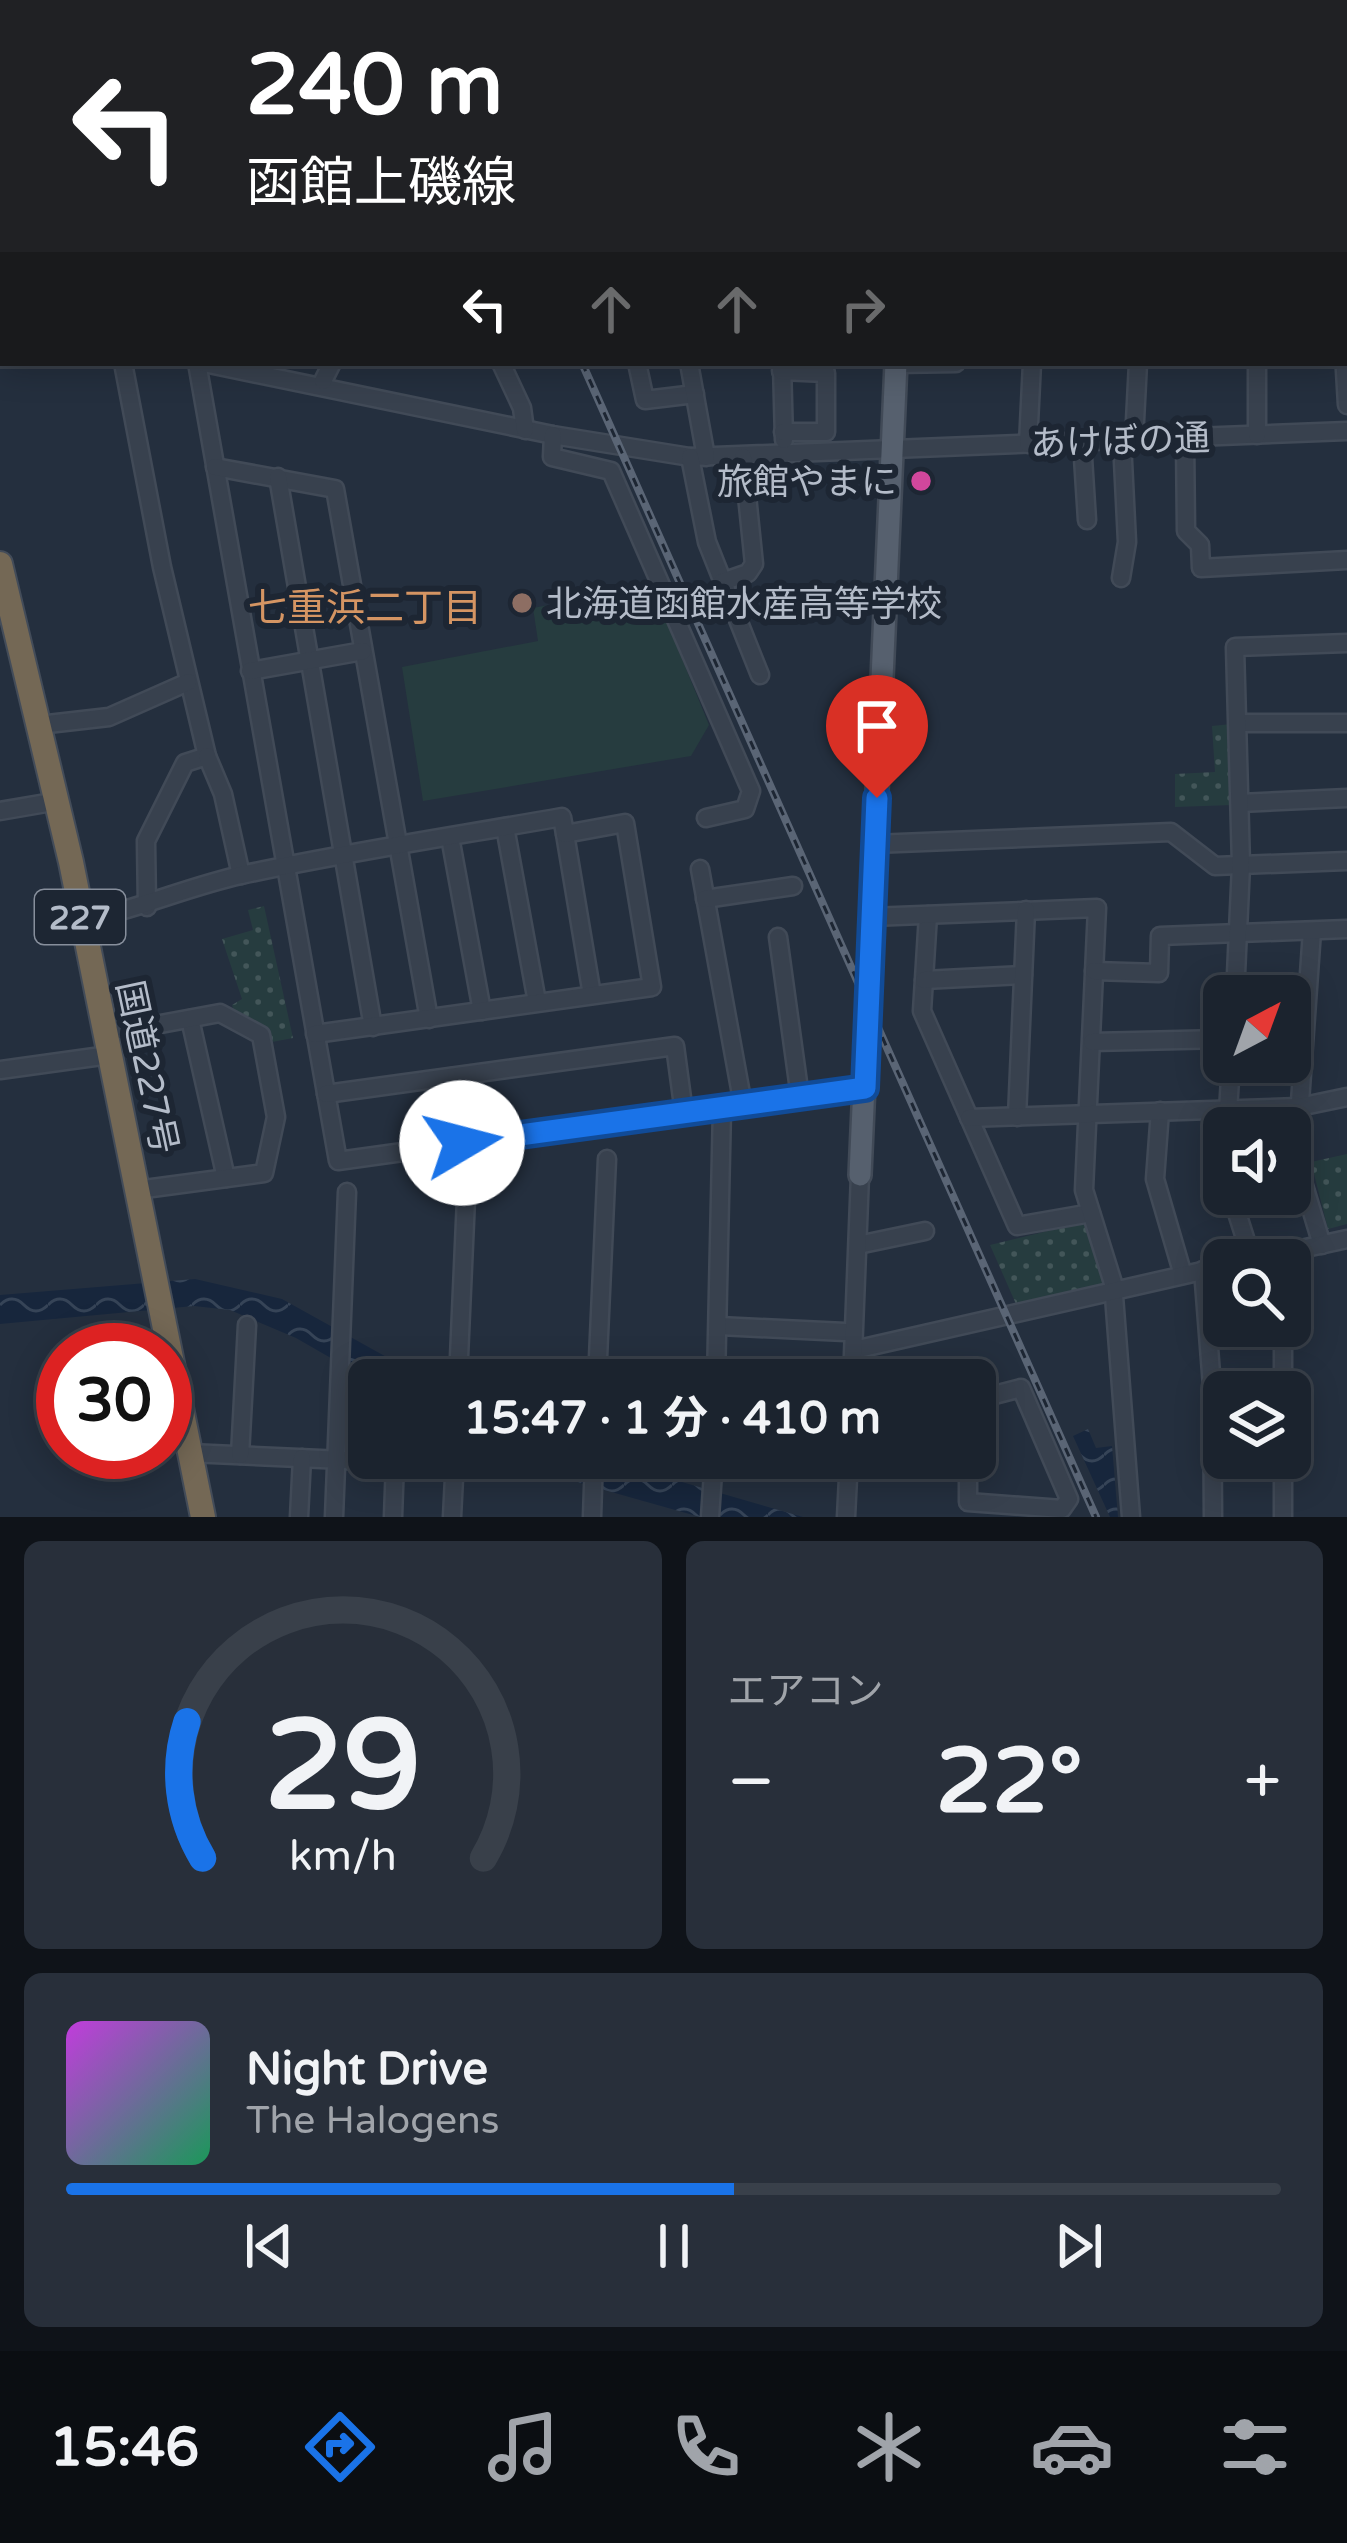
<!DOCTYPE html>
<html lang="ja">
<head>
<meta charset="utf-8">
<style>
	body { margin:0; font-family:"Varela Round","Noto Sans JP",sans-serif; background:#282f3a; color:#f1f3f6; height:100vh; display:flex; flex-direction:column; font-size:45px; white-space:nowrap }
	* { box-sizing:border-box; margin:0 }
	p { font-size:39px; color:#a0a4aa }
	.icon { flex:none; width:66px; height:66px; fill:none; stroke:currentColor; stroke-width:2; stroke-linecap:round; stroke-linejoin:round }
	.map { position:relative; height:1517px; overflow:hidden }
	.side { display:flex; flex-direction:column; gap:24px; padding:24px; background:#0f1319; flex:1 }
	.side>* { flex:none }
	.hud { position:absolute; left:0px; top:0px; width:1347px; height:366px; box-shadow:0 6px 30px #0003,0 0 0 3px #39404a; background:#202124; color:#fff; overflow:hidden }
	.needle { width:78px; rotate:41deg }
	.controls { position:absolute; left:1203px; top:975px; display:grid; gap:24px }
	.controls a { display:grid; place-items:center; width:108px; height:108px; border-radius:18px; background:#1b232e; box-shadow:0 6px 30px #0003,0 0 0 3px #39404a; font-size:60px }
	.speed { position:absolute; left:36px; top:1323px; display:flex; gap:24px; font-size:60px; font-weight:700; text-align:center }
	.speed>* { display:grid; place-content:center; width:156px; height:156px; border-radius:50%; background:#1b232e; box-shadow:0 6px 30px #0003,0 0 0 3px #39404a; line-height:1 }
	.speed .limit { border:18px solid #d22; background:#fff; color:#111 }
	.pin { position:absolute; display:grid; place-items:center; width:102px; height:102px; color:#fff; margin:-123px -51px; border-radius:50% 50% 50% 0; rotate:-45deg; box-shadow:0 0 12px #0007 }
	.pin .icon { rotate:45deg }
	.me { position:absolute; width:132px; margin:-66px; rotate:82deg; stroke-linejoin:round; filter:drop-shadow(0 0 9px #0008) }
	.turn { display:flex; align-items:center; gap:42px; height:252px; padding:0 48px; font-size:54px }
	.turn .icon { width:156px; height:156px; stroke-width:2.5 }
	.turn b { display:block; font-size:84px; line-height:102px }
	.lanes { display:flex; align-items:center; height:114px; padding:0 48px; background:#0003; justify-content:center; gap:60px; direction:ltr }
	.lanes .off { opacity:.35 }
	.big { font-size:90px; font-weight:700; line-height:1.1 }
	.side .widget { flex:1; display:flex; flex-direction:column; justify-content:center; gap:18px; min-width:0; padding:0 42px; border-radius:18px; background:#282f3a }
	.side .dial { align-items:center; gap:0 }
	.dial svg { height:312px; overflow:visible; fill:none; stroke:#39404a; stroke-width:7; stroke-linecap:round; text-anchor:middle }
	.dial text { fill:#f1f3f6; stroke:none }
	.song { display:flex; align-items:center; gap:36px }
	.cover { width:144px; height:144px; border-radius:18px; background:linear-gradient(135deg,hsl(290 70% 55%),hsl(150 70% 35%)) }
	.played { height:12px; border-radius:6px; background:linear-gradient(90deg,#1a73e8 55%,#39404a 55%) }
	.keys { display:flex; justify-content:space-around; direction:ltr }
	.heat { display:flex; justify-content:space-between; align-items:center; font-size:66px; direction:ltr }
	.side .tiles { flex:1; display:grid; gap:24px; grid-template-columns:1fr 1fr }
	.widget:last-child { grid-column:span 2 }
	.trip { position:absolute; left:348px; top:1359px; width:648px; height:120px; border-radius:18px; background:#1b232e; box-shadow:0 6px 30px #0003,0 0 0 3px #39404a; font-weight:700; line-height:120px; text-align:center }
	.menu { display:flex; height:192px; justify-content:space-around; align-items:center; background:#0b0e12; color:#a0a4aa }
	.menu .icon { width:84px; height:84px }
	.menu .active { color:#1a73e8 }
	.menu b { font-size:54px; color:#f1f3f6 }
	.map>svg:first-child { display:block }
</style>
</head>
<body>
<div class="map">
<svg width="1347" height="1517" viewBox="0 0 1347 1517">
	<defs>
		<pattern id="green-dots" width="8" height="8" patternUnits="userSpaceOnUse" patternTransform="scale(3)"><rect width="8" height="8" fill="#263c3f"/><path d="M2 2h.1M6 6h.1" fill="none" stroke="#435659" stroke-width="1.8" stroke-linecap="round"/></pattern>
		<pattern id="water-waves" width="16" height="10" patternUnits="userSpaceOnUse" patternTransform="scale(3)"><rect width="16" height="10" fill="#17263c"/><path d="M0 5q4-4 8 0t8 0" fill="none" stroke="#364457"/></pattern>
	</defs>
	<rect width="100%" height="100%" fill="#242f3e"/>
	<g fill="url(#green-dots)">
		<path d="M1232,724V805L1175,807V774L1215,772L1212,726Z"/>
		<path d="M264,906L293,1038L272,1042L269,1028L235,1014L232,1005L242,999L222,939L253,930L248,910Z"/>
		<path d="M1347,1154V1224L1328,1229L1311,1162Z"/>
		<path d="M1084,1222L1108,1282L1016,1304L990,1245Z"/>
	</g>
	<path fill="#263c3f" d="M652,585L709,725L691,756L423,801L402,667L538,641L533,608Z"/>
	<g fill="url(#water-waves)">
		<path d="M195,1279L282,1299L428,1380H369L296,1338L230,1310L194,1306L0,1324V1295Z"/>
		<path d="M1088,1429L1096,1448L1112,1446L1118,1517H1110L1073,1436Z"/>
		<path d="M518,1458H599L803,1517H700L583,1484Z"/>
	</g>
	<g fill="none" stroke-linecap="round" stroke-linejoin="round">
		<g stroke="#414a57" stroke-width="21">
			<g id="minor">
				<path d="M173,0L174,3"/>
				<path d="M253,0L255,3"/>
				<path d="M336,0L337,3"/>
				<path d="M492,0L493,3"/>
				<path d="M574,0L576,3"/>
				<path d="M641,0L642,3"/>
				<path d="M0,3L7,0"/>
				<path d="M677,3L687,0"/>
				<path d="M796,3V0"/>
				<path d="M1050,3V0"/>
				<path d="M1108,3L1109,0"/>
				<path d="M1229,3V0"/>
				<path d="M0,71L3,70"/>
				<path d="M1344,141H1347"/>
				<path d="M1344,214H1347"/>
				<path d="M0,326H3"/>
				<path d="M1344,354L1347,405"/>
				<path d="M123,363L162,567L207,756L185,763L146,841L147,907"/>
				<path d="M197,363L338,1161L865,1088"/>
				<path d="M204,363L553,435L690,457L1347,431"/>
				<path d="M501,363L522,408L525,430"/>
				<path d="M637,363L645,400L695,394"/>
				<path d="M689,363L706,457"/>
				<path d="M1257,363V435"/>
				<path d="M782,364L784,440"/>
				<path d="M896,364L956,363"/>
				<path d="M781,371L826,373V432H783"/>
				<path d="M323,381L332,363"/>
				<path d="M553,435L552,457L611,471L751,791L745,809L706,818"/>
				<path d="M1185,438L1186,531L1200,545L1201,568L1347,560"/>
				<path d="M1134,440L1138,363"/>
				<path d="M1082,442L1087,520"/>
				<path d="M1028,444L1032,363"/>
				<path d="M690,457L707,542L760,675"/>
				<path d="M215,467L335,489L429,1019"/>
				<path d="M278,477L373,1027"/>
				<path d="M1121,578L1127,542L1122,441"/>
				<path d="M722,582L748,573L754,564L743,457"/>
				<path d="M250,671L363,651"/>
				<path d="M1238,723H1347"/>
				<path d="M39,725L109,717L188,682"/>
				<path d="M207,756L223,794L241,875"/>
				<path d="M1240,803L1347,798"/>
				<path d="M0,811L58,801"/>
				<path d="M505,827L537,1002"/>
				<path d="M565,834L592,995"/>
				<path d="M450,837L482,1011"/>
				<path d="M874,844L1171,832L1215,866L1347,861"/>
				<path d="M700,869L743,1105"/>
				<path d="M705,899L793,886"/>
				<path d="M928,915L922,1011L1017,1226L1091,1213"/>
				<path d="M871,917L1097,908L1084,1190L1113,1283L1131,1517"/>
				<path d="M81,921C136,910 187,887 241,875C347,852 455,836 562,817L565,834L625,823L652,987L315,1034"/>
				<path d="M1312,931L1296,1159L1322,1245"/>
				<path d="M778,937L800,1097"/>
				<path d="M1094,971L1159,973L1160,936L1347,929"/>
				<path d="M924,980L1023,975"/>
				<path d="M1235,996L1241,865L1235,647L1347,643"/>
				<path d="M190,1019L226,1178"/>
				<path d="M123,1031L220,1013L261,1035L276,1117L264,1173L137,1190"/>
				<path d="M1092,1042L1224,1039"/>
				<path d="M0,1070L109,1055"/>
				<path d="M452,1077L461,1143"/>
				<path d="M326,1094L675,1046L684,1113"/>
				<path d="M1160,1111L1155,1179L1183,1275"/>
				<path d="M1017,1117L1026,910"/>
				<path d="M969,1118L1299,1107L1347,1097"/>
				<path d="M1227,1128L1231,1062"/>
				<path d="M1224,1170V1174"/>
				<path d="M1231,1194L1252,1260"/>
				<path d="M858,1245L925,1231"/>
				<path d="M1251,1260L1347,1239"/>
				<path d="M1203,1270L1212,1386L1213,1517"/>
				<path d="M719,1326L845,1332"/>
				<path d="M1283,1326V1392"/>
				<path d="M854,1350L1224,1266"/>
				<path d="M458,1380L467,1176L462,1143"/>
				<path d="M597,1380L607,1159"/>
				<path d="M716,1380L722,1108"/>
				<path d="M852,1380L860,1175"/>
				<path d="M893,1380H955"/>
				<path d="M190,1453L455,1465"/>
				<path d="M240,1455L247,1325"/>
				<path d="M748,1458H759"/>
				<path d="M968,1458V1502L1062,1509L1069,1499L1021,1388L975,1400"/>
				<path d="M1283,1458V1517"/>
				<path d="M299,1517L302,1458"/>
				<path d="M334,1517L347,1192"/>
				<path d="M393,1517L395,1462"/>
				<path d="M452,1517L455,1458"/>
				<path d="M592,1517L594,1458"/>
				<path d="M710,1517L714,1458"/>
				<path d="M846,1517L849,1458"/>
			</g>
		</g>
		<g stroke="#414a57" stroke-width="26">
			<g id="major">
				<path d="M912,3V0"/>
				<path d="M0,225H3"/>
				<path d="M860,1175L896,363"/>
			</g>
		</g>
		<g stroke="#434c59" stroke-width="28">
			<path id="highway" d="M0,564L71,862L203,1517"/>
		</g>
		<use href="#minor" stroke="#38414e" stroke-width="16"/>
		<use href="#major" stroke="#56606e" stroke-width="21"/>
		<use href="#highway" stroke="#746855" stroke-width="24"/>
		<g stroke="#5a6575" stroke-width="8">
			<g id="rail">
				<path d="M420,0L422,3"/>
				<path d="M447,0L448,3"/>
				<path d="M582,363L1096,1517"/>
			</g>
		</g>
		<use href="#rail" stroke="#1d2633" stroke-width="3" stroke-dasharray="9" stroke-linecap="butt"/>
	</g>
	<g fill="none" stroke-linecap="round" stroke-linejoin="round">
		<g stroke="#114b97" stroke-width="30">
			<path id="route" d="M462,1143L865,1088L877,798"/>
		</g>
		<use href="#route" stroke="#1a73e8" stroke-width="21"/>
	</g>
	<circle fill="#d1479c" stroke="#1d2633" stroke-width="4.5" cx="921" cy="481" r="12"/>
	<circle fill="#8d6e63" stroke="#1d2633" stroke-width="4.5" cx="522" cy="603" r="12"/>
	<g text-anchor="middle" stroke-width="12" stroke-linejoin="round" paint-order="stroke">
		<rect fill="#1d2633" stroke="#878f9c" stroke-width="3" x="35" y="890" width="90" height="54" rx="9"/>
		<g font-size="33" font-weight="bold" fill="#b4bcc9">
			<text x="80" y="929">227</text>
		</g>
		<g font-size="36" fill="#b4bcc9" stroke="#1d2633">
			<text transform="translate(1120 440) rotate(-2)" y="13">あけぼの通</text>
			<text transform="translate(148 1067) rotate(78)" y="13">国道227号</text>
		</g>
		<g font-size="36" fill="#b4bcc9" stroke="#1d2633" text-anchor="end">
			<text x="897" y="494">旅館やまに</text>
			<text x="546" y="616" text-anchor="start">北海道函館水産高等学校</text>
		</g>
		<g font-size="39" fill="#d59563" stroke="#1d2633">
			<text x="365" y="621">七重浜二丁目</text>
		</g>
	</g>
</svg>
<div class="controls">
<a><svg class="needle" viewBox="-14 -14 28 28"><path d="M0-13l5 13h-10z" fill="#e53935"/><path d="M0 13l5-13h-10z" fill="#a0a4aa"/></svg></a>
<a><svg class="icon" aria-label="sound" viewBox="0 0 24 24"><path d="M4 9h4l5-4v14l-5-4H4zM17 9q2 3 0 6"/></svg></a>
<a><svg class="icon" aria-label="search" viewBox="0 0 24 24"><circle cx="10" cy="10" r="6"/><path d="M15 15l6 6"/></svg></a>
<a><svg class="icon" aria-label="layers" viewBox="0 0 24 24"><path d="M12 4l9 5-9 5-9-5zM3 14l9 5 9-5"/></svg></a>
</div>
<div class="speed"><div class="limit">30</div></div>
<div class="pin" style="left:877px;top:798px;background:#d93025"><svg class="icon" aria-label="arrive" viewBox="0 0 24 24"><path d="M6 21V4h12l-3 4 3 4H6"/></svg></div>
<svg class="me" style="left:462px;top:1143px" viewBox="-20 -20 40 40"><circle r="19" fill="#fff"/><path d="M0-13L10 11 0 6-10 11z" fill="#1a73e8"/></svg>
<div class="trip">15:47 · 1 分 · 410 m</div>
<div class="hud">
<div class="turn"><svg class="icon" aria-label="left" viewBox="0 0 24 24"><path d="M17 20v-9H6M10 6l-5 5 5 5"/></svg><div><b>240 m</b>函館上磯線</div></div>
<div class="lanes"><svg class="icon" aria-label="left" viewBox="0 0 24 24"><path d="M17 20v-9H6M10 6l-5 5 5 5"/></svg><svg class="icon off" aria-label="ahead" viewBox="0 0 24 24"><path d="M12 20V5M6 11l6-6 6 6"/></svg><svg class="icon off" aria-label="ahead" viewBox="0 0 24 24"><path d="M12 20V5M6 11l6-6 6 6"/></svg><svg class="icon off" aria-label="right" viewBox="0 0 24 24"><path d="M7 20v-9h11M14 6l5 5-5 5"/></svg></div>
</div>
</div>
<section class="side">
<div class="tiles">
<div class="widget dial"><svg viewBox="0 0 100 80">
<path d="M14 69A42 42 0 1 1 86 69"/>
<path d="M14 69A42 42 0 0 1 10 34" stroke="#1a73e8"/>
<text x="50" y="56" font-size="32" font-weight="700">29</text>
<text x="50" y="72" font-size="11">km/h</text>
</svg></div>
<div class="widget"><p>エアコン</p>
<div class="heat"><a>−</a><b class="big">22°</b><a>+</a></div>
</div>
<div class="widget">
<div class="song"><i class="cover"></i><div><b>Night Drive</b><p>The Halogens</p></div></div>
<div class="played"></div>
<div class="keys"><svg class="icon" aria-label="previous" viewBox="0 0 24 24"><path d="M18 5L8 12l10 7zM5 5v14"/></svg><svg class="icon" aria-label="pause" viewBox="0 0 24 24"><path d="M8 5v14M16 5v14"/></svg><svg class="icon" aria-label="next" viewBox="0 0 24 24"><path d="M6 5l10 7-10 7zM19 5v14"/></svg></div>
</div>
</div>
</section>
<nav class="menu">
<b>15:46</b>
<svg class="icon active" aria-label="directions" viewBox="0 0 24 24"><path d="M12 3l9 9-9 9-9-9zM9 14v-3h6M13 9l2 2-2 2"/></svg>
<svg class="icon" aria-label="music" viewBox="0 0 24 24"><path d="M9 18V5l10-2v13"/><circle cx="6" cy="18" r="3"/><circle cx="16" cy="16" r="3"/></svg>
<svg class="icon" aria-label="phone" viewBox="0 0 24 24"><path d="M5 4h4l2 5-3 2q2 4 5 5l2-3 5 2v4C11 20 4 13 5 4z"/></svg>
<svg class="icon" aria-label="climate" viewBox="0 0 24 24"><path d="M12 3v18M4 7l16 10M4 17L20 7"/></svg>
<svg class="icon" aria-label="car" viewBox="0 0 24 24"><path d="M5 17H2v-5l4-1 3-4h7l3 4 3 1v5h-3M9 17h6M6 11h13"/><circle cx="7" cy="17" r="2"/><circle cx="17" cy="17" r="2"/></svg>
<svg class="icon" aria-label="filters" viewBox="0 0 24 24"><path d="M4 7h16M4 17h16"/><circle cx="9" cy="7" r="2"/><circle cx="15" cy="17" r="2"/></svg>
</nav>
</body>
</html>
